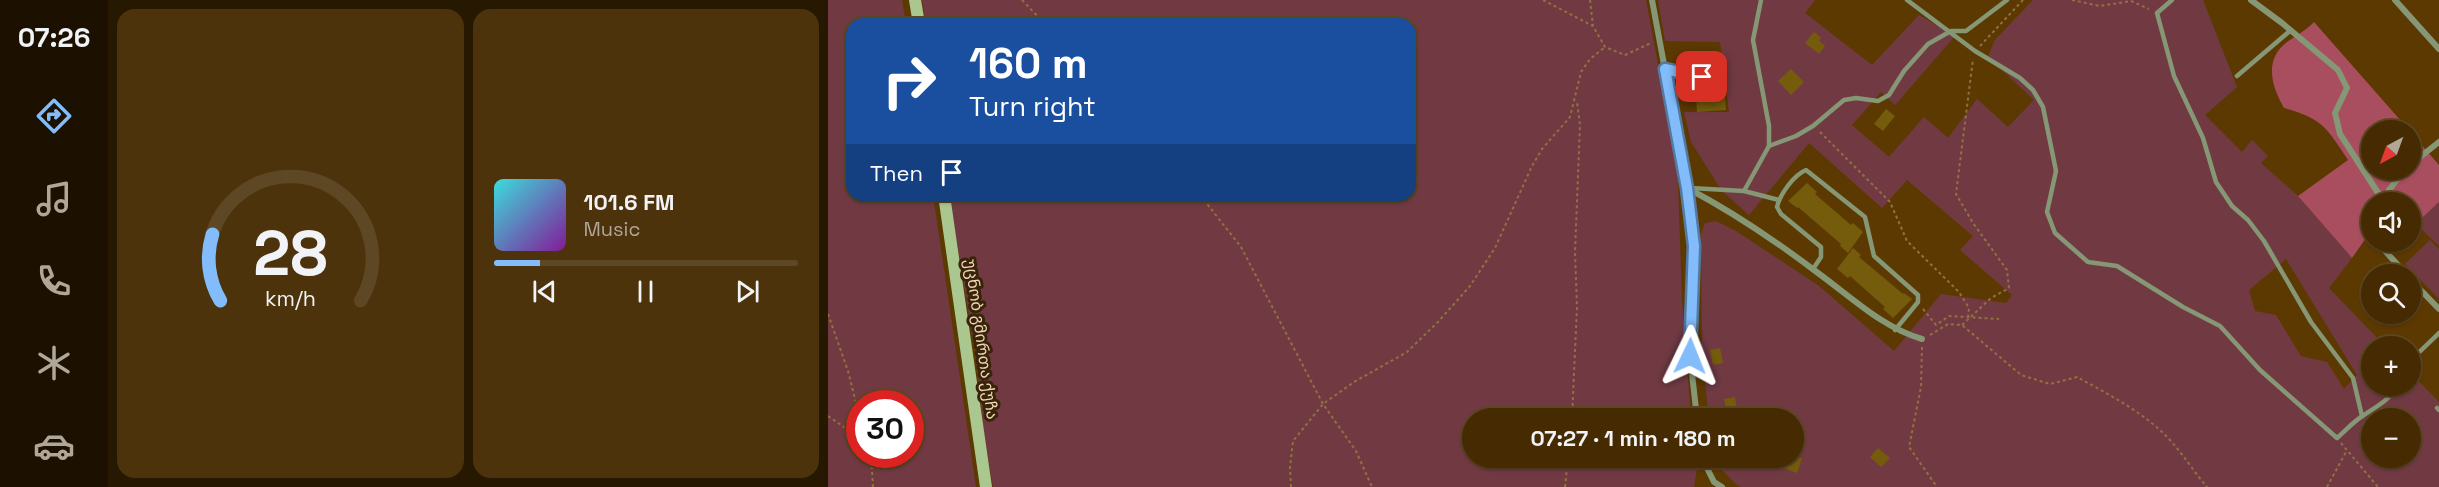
<!DOCTYPE html>
<html lang="en">
<head>
<meta charset="utf-8">
<style>
	body { margin:0; font-family:"Space Grotesk","Noto Sans Georgian",sans-serif; background:#4d330c; color:#f1f3f6; height:100vh; display:flex; flex-direction:column; font-size:22px; white-space:nowrap }
	* { box-sizing:border-box; margin:0 }
	p { font-size:20px; color:#b0a799 }
	.icon { flex:none; width:33px; height:33px; fill:none; stroke:currentColor; stroke-width:2; stroke-linecap:round; stroke-linejoin:round }
	.map { position:relative; flex:1; overflow:hidden }
	.panel { display:flex; flex-direction:column; gap:9px; padding:9px; background:#261801; width:720px }
	.panel>* { flex:none }
	.top-card { position:absolute; left:18px; top:18px; width:570px; height:183px; border-radius:18px; box-shadow:0 2px 4px #0004,0 0 0 2px #5e4724; background:#1a4fa0; color:#fff; overflow:hidden }
	.needle { width:39px; rotate:221deg }
	.buttons { position:absolute; left:1533px; top:120px; display:grid; gap:12px }
	.buttons a { display:grid; place-items:center; width:60px; height:60px; border-radius:50%; background:#462b02; box-shadow:0 2px 4px #0004,0 0 0 2px #5e4724; font-size:30px }
	.speed { position:absolute; left:18px; top:390px; display:flex; gap:12px; font-size:30px; font-weight:700; text-align:center }
	.speed>* { display:grid; place-content:center; width:78px; height:78px; border-radius:50%; background:#462b02; box-shadow:0 2px 4px #0004,0 0 0 2px #5e4724; line-height:1 }
	.speed .limit { border:9px solid #d22; background:#fff; color:#111 }
	.pin { position:absolute; display:grid; place-items:center; width:51px; height:51px; color:#fff; margin:-26px; border-radius:12px; box-shadow:0 3px 9px #0006 }
	.me { position:absolute; width:66px; margin:-33px; rotate:2deg; stroke-linejoin:round; filter:drop-shadow(0 0 4px #0008) }
	.turn { display:flex; align-items:center; gap:21px; height:126px; padding:0 24px; font-size:27px }
	.turn .icon { width:78px; height:78px; stroke-width:2.5 }
	.turn b { display:block; font-size:42px; line-height:51px }
	.then { display:flex; align-items:center; height:57px; padding:0 24px; background:#0003; gap:12px; font-size:22px }
	.panel .widget { flex:1; display:flex; flex-direction:column; justify-content:center; gap:9px; min-width:0; padding:0 21px; border-radius:18px; background:#4d330c }
	.panel .dial { align-items:center; gap:0 }
	.dial svg { height:156px; overflow:visible; fill:none; stroke:#5e4724; stroke-width:7; stroke-linecap:round; text-anchor:middle }
	.dial text { fill:#f1f3f6; stroke:none }
	.song { display:flex; align-items:center; gap:18px }
	.cover { width:72px; height:72px; border-radius:9px; background:linear-gradient(135deg,hsl(180 70% 55%),hsl(290 70% 35%)) }
	.played { height:6px; border-radius:3px; background:linear-gradient(90deg,#82bcfa 15%,#5e4724 15%) }
	.keys { display:flex; justify-content:space-around; direction:ltr }
	.panel .tiles { flex:1; display:grid; gap:9px; grid-template-columns:repeat(2,1fr) }
	.trip { position:absolute; left:634px; top:408px; width:342px; height:60px; border-radius:30px; background:#462b02; box-shadow:0 2px 4px #0004,0 0 0 2px #5e4724; font-weight:700; line-height:60px; text-align:center }
	main { display:flex; flex:1; min-height:0 }
	.menu { display:flex; flex-direction:column; width:108px; justify-content:space-around; align-items:center; background:#1c1101; color:#b0a799 }
	.menu .icon { width:42px; height:42px }
	.menu .on { color:#82bcfa }
	.menu b { font-size:27px; color:#f1f3f6 }
	.map>svg:first-child { display:block }
</style>
</head>
<body>
<main>
<nav class="menu">
<b>07:26</b>
<svg class="icon on" aria-label="directions" viewBox="0 0 24 24"><path d="M12 3l9 9-9 9-9-9zM9 14v-3h6M13 9l2 2-2 2"/></svg>
<svg class="icon" aria-label="music" viewBox="0 0 24 24"><path d="M9 18V5l10-2v13"/><circle cx="6" cy="18" r="3"/><circle cx="16" cy="16" r="3"/></svg>
<svg class="icon" aria-label="phone" viewBox="0 0 24 24"><path d="M5 4h4l2 5-3 2q2 4 5 5l2-3 5 2v4C11 20 4 13 5 4z"/></svg>
<svg class="icon" aria-label="climate" viewBox="0 0 24 24"><path d="M12 3v18M4 7l16 10M4 17L20 7"/></svg>
<svg class="icon" aria-label="car" viewBox="0 0 24 24"><path d="M5 17H2v-5l4-1 3-4h7l3 4 3 1v5h-3M9 17h6M6 11h13"/><circle cx="7" cy="17" r="2"/><circle cx="17" cy="17" r="2"/></svg>
</nav>
<section class="panel">
<div class="tiles">
<div class="widget dial"><svg viewBox="0 0 100 80">
<path d="M14 69A42 42 0 1 1 86 69"/>
<path d="M14 69A42 42 0 0 1 10 35" stroke="#82bcfa"/>
<text x="50" y="56" font-size="32" font-weight="700">28</text>
<text x="50" y="72" font-size="11">km/h</text>
</svg></div>
<div class="widget">
<div class="song"><i class="cover"></i><div><b>101.6 FM</b><p>Music</p></div></div>
<div class="played"></div>
<div class="keys"><svg class="icon" aria-label="previous" viewBox="0 0 24 24"><path d="M18 5L8 12l10 7zM5 5v14"/></svg><svg class="icon" aria-label="pause" viewBox="0 0 24 24"><path d="M8 5v14M16 5v14"/></svg><svg class="icon" aria-label="next" viewBox="0 0 24 24"><path d="M6 5l10 7-10 7zM19 5v14"/></svg></div>
</div>
</div>
</section>
<div class="map">
<svg width="1611" height="487" viewBox="0 0 1611 487">
	<rect width="100%" height="100%" fill="#5d3902"/>
	<g fill="#713a43" fill-rule="evenodd">
		<path d="M0,0H74L78,24H24V195H105L148,487H0ZM32,404H82V454H32Z"/>
		<path d="M94,0H818L840,117L849,153L854,301L863,418H645V458H868L869,469L866,487H165L155,427L148,356L121,195H582V24H98Z"/>
		<path d="M830,0H987L977,13L1044,65L1091,15L1127,36L1067,105L1053,92L1024,125L1061,157L1096,117L1120,138L1149,99L1180,127L1206,100L1160,57L1166,41L1205,0H1375L1409,87L1377,115L1414,152L1424,140L1440,156L1433,163L1470,196L1524,258L1501,288L1557,346H1544V386H1582L1583,373L1611,402V487H913L909,485L887,463L886,458H966V418H881L874,356L873,234L877,223L888,221L908,231L991,286L1066,351L1113,294L1178,303L1184,295L1132,250L1145,236L1079,180L1054,208L981,143L921,215L894,191L863,142L856,112H901L892,42L837,41ZM1458,259L1529,375L1516,389L1499,362L1473,356L1448,315L1427,311L1421,290ZM1544,418H1582V458H1544Z"/>
		<path d="M1611,202V246L1584,220L1583,221V214L1593,219Z"/>
		<path d="M1602,240L1611,249V299L1577,264Z"/>
	</g>
	<path fill="#a84e5e" d="M1486,22L1581,130H1544V170H1582L1583,133L1611,165V202L1593,219L1583,214L1582,202H1544L1543,231L1524,258L1470,196L1520,160C1498,127 1495,119 1456,108C1444,87 1435,60 1459,42C1469,35 1477,31 1486,22Z"/>
	<g fill="#745c0c">
		<path d="M986,32L993,38L991,41L997,46L991,54L977,43Z"/>
		<path d="M887,52L889,66L872,67L871,54Z"/>
		<path d="M963,69L976,82L963,95L950,81Z"/>
		<path d="M896,88L898,110L869,112L868,97H874L873,89Z"/>
		<path d="M1058,109L1067,116L1055,131L1046,124Z"/>
		<path d="M979,183L989,192L987,194L1023,225L1025,223L1035,232L1020,253L1012,246L1013,244L970,207L969,208L960,201Z"/>
		<path d="M1025,248L1033,255L1031,257L1075,294L1076,293L1084,299L1065,318L1055,309L1057,307L1022,276L1020,278L1009,269Z"/>
		<path d="M892,348L895,363L885,365L882,350Z"/>
		<path d="M907,397L909,410L899,412L896,399Z"/>
		<path d="M1050,448L1062,458L1053,467L1042,457Z"/>
		<path d="M960,458H974L969,473L956,468Z"/>
	</g>
	<g fill="none" stroke-linecap="round" stroke-linejoin="round">
		<g stroke="#917041" stroke-width="2" stroke-dasharray="3 3" stroke-linecap="butt">
			<path d="M194,0L217,24"/>
			<path d="M715,0L765,26L777,47L797,55L823,43"/>
			<path d="M762,0L765,26"/>
			<path d="M1244,0L1272,6L1303,1L1321,9"/>
			<path d="M1152,46L1195,0"/>
			<path d="M992,132L1062,202L1079,241L1131,292L1141,308L1140,318"/>
			<path d="M372,195L413,247L495,404L528,451L544,487"/>
			<path d="M1095,309L1108,325L1121,316L1171,319"/>
			<path d="M0,314L20,371L32,419"/>
			<path d="M1134,325L1163,298L1181,288L1179,270L1145,223L1128,194L1145,59"/>
			<path d="M1102,335L1120,324L1134,325L1193,375L1222,384L1249,377C1280,394 1317,413 1341,439C1355,454 1366,472 1379,487"/>
			<path d="M1094,347L1093,387L1081,447L1109,487"/>
			<path d="M0,416L32,438"/>
			<path d="M744,418L749,307L747,252L752,125L749,102"/>
			<path d="M1513,443L1550,487"/>
			<path d="M43,454L45,487"/>
			<path d="M463,487L462,467L465,441L495,404L526,382L579,352L610,322L642,286L667,248L704,166L714,149L742,117L753,72L762,59L777,47"/>
			<path d="M737,487L740,458"/>
			<path d="M1499,487L1518,452"/>
		</g>
		<g stroke="#859775" stroke-width="4.5">
			<path d="M933,0L925,40L941,126V146"/>
			<path d="M1079,0L1147,51L1192,78L1205,90L1215,107L1228,171L1219,212L1227,233L1260,262L1289,266L1355,307L1392,326L1432,370L1509,438C1518,430 1526,421 1536,415C1549,406 1562,400 1569,386"/>
			<path d="M1344,0L1329,13L1346,76L1375,138L1388,182L1404,206L1420,220L1436,241L1483,322L1525,378L1534,416"/>
			<path d="M837,69L893,81"/>
			<path d="M1409,76L1463,30"/>
			<path d="M862,188L916,191L941,146L968,136L985,126L1016,100L1028,98L1050,101L1061,95L1076,71L1100,44L1123,31H1138L1179,0"/>
			<path d="M916,191L951,200"/>
			<path d="M985,269L993,257V247L953,214L949,207C952,194 966,175 978,170L1037,217L1046,256L1090,295V302L1067,330"/>
			<path d="M1582,361L1611,333"/>
			<path d="M1609,408L1611,410"/>
		</g>
		<g stroke="#859775" stroke-width="6">
			<path d="M824,0L859,188L866,246L862,356L869,418"/>
			<path d="M1423,0L1454,23L1510,70L1519,88L1507,113L1512,134L1554,199"/>
			<path d="M1567,0L1611,49"/>
			<path d="M1582,165L1611,142"/>
			<path d="M859,188C905,212 949,242 990,273C1023,297 1055,328 1094,339"/>
			<path d="M1553,201L1576,170"/>
			<path d="M1549,242L1578,274"/>
			<path d="M1582,279L1611,309"/>
			<path d="M874,458L886,482L894,487"/>
		</g>
		<g stroke="#aac790" stroke-width="12">
			<path d="M87,0L91,24"/>
			<path d="M116,195L158,487"/>
		</g>
	</g>
	<g fill="none" stroke-linecap="round" stroke-linejoin="round">
		<g stroke="#547aa2" stroke-width="15">
			<path id="route" d="M862,356L866,246L859,188L837,69L874,77"/>
		</g>
		<use href="#route" stroke="#82bcfa" stroke-width="10"/>
	</g>
	<g text-anchor="middle" stroke-width="6" stroke-linejoin="round" paint-order="stroke">
		<g font-size="16" fill="#f1d6b8" stroke="#382409">
			<text transform="translate(154 339) rotate(82)" y="6">უცნობ გმირთა ქუჩა</text>
		</g>
	</g>
</svg>
<div class="buttons">
<a><svg class="needle" viewBox="-14 -14 28 28"><path d="M0-13l5 13h-10z" fill="#e53935"/><path d="M0 13l5-13h-10z" fill="#b0a799"/></svg></a>
<a><svg class="icon" aria-label="sound" viewBox="0 0 24 24"><path d="M4 9h4l5-4v14l-5-4H4zM17 9q2 3 0 6"/></svg></a>
<a><svg class="icon" aria-label="search" viewBox="0 0 24 24"><circle cx="10" cy="10" r="6"/><path d="M15 15l6 6"/></svg></a>
<a>+</a>
<a>−</a>
</div>
<div class="speed"><div class="limit">30</div></div>
<div class="pin" style="left:874px;top:77px;background:#d93025"><svg class="icon" aria-label="arrive" viewBox="0 0 24 24"><path d="M6 21V4h12l-3 4 3 4H6"/></svg></div>
<svg class="me" style="left:862px;top:356px" viewBox="-20 -20 40 40"><path d="M0-17L14 15 0 8-14 15z" fill="#82bcfa" stroke="#fff" stroke-width="4"/></svg>
<div class="trip">07:27 · 1 min · 180 m</div>
<div class="top-card">
<div class="turn"><svg class="icon" aria-label="right" viewBox="0 0 24 24"><path d="M7 20v-9h11M14 6l5 5-5 5"/></svg><div><b>160 m</b>Turn right</div></div>
<div class="then">Then<svg class="icon" aria-label="arrive" viewBox="0 0 24 24"><path d="M6 21V4h12l-3 4 3 4H6"/></svg></div>
</div>
</div>
</main>
</body>
</html>
